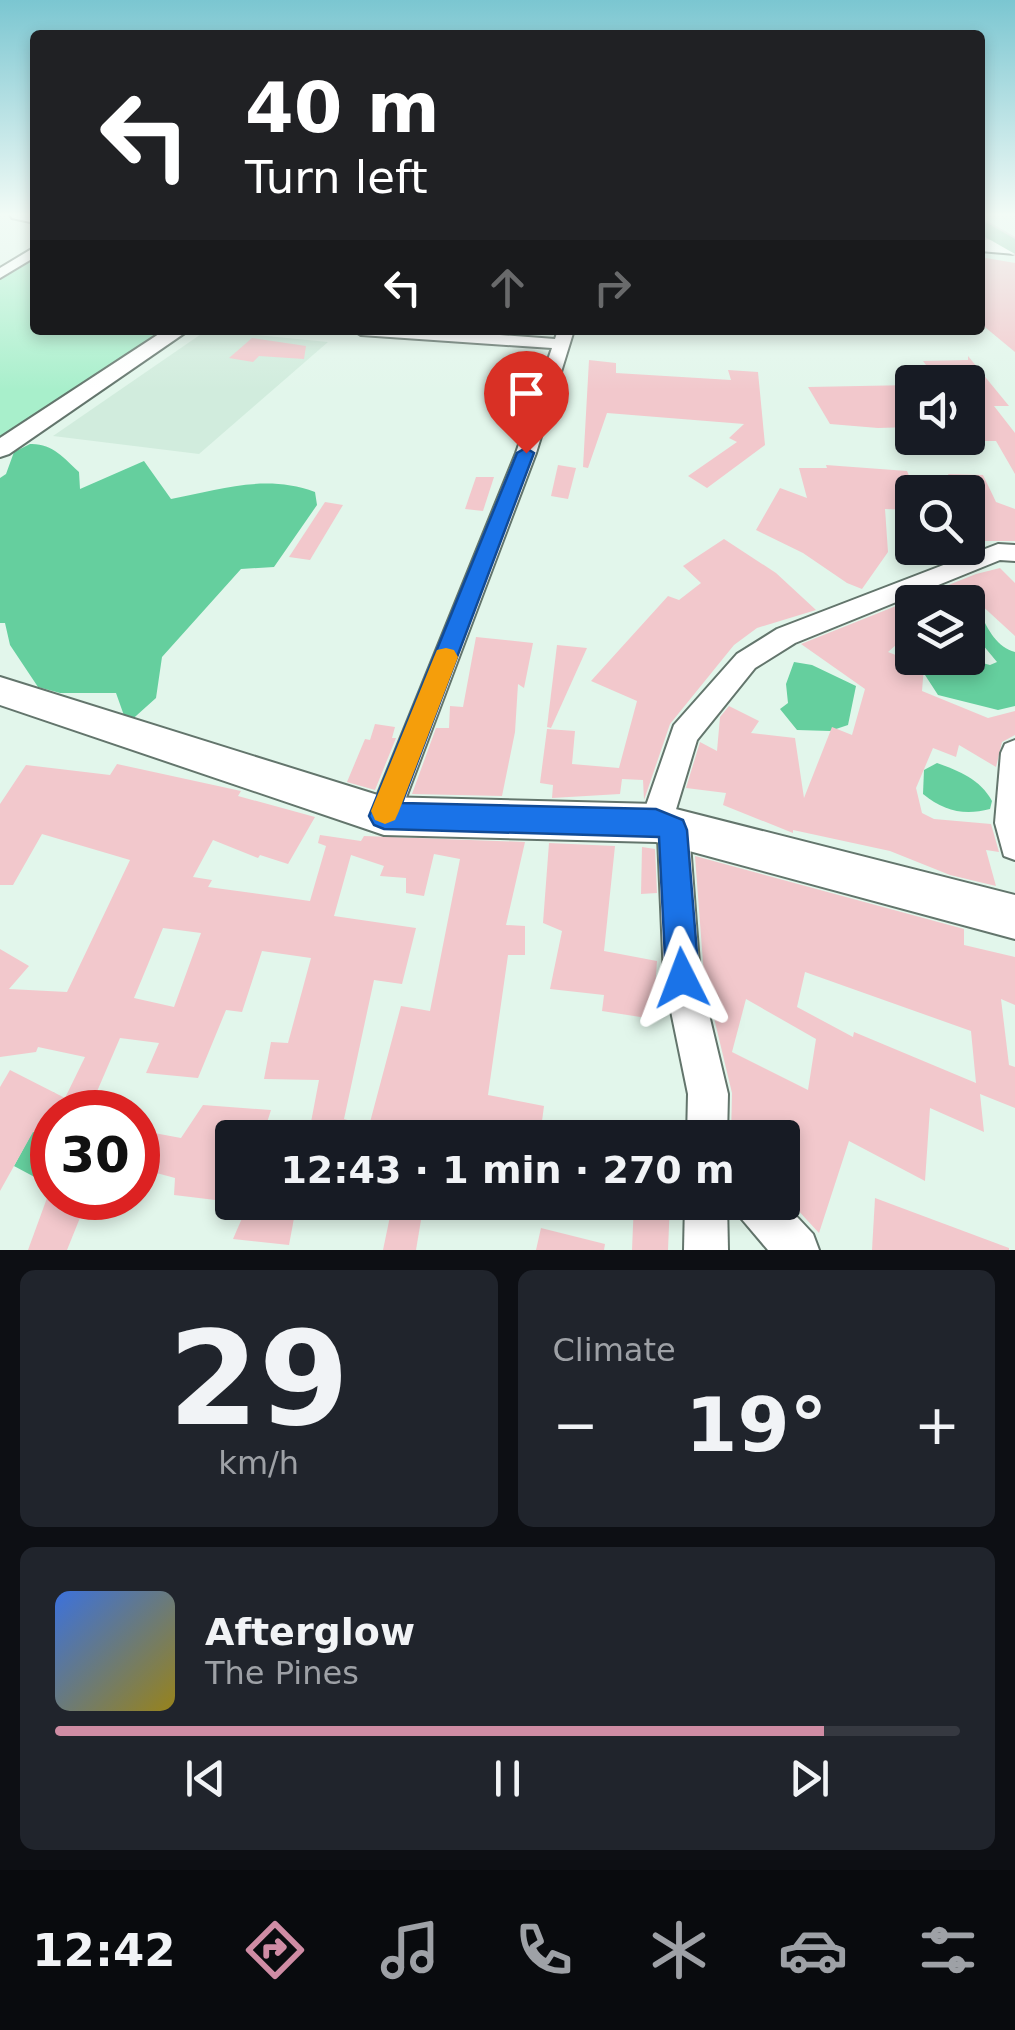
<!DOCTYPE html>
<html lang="en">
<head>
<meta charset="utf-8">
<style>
	body { margin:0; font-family:"DejaVu Sans",sans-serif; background:#20242c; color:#f1f3f6; height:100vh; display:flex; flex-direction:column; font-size:38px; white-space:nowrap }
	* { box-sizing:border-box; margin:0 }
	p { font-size:32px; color:#9ea1a6 }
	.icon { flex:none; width:55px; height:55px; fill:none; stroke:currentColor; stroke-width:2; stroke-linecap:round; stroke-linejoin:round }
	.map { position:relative; height:1250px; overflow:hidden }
	.side { display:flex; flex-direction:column; gap:20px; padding:20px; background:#0d0f14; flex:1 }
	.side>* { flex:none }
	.top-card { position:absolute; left:30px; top:30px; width:955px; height:305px; border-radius:10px; box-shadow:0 5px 15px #0003; background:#202124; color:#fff; overflow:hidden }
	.tools { position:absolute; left:895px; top:365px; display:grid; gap:20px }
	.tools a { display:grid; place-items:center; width:90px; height:90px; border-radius:10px; background:#171b24; box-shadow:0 5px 15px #0003; font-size:50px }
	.speed { position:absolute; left:30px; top:1090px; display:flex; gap:20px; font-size:50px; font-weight:700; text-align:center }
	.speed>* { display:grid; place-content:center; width:130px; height:130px; border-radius:50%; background:#171b24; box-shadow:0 5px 15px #0003; line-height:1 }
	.speed .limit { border:15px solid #d22; background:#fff; color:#111 }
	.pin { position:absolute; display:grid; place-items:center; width:85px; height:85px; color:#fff; margin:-102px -42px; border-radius:50% 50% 50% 0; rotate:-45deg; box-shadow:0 0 10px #0007 }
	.pin .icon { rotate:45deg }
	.me { position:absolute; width:110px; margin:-55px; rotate:357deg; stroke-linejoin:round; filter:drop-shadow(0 0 8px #0008) }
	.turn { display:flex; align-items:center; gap:35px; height:210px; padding:0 50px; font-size:45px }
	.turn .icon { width:130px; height:130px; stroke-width:2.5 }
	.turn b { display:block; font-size:70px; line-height:85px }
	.lanes { display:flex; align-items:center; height:95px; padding:0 50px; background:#0003; justify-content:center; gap:50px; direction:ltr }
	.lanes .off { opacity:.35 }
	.big { font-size:75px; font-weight:700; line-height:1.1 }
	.side .card { flex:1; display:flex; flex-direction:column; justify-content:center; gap:15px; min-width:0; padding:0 35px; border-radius:15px; background:#20242c }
	.side .dial { align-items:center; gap:0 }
	.dial b { font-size:130px; line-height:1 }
	.song { display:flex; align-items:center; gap:30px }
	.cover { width:120px; height:120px; border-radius:15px; background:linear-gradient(135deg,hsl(220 70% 55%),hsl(50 70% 35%)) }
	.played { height:10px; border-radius:5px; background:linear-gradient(90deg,#cf8ca4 85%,#363941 85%) }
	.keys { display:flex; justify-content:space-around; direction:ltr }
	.heat { display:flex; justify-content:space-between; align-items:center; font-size:55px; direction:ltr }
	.side .tiles { flex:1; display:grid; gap:20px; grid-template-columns:1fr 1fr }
	.card:last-child { grid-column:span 2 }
	.trip { position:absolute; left:215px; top:1120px; width:585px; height:100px; border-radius:10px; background:#171b24; box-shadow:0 5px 15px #0003; font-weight:700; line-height:100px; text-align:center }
	.menu { display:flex; height:160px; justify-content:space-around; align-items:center; background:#090b0e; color:#9ea1a6 }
	.menu .icon { width:70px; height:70px }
	.menu .active { color:#cf8ca4 }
	.menu b { font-size:45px; color:#f1f3f6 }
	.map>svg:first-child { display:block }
</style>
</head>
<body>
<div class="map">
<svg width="1015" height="1250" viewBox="0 0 1015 1250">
	<rect width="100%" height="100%" fill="#e2f6eb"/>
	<path fill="#d1ecdd" d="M207,330L328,342L199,454L53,436Z"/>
	<path fill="#a8efcb" d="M35,259V330H167L0,437V280Z"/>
	<g fill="#65cf9e">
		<path d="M30,444C52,443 64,458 79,472L80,489L144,461L171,499C221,489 266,474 315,492L317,505L274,567L241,569L162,657L156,698L127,724L116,693H60L38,687L10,645L5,623H0V478L6,474L14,452Z"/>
		<path d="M968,611L981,614C987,629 998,648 1015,652V706L998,710L938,695L914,658H963L990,665L997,662L968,627Z"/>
		<path d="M794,662L812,665L856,686L848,725L830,731L797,730L780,709L788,703L786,684Z"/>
		<path d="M937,763C959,771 980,779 992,801L990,809C964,816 944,811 923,794L924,770Z"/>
		<path d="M54,1092L56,1104L42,1130L52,1135V1178L42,1181L14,1166Z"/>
	</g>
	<g fill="#f2c8cc" fill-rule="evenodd">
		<path d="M980,257L1015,263V352L980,323Z"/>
		<path d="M252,338L306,346L304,359L259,356L253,362L229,358Z"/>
		<path d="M968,356L1009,406H994L1015,433V474L996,441H982L968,422V382H939L923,361L968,360Z"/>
		<path d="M589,360L616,363V373L731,380L728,370L758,372L765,445L707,488L688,476L737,442L729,438L744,424L607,413L588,468L583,467Z"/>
		<path d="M912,385V427L878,428L830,424L808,387Z"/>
		<path d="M558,465L576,468L568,499L551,496Z"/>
		<path d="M826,465L907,471L916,492H912V510L885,509L888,552L862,589L847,583L803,553L756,530L780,488L807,498L799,468H827Z"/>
		<path d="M948,474L983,475L996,502L1015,509V541H968V492H959Z"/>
		<path d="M476,477H494L483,511L465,509Z"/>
		<path d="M325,502L343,505L310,560L289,557Z"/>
		<path d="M724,539L776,573L816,610L757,628L734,645L670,724L644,800L643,780L622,779L620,794L552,798L553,785L540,783L547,729L575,731L572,764L619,768L637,701L591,681L668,596L679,600L701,583L683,566Z"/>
		<path d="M1000,568L1015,583V636L978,602H912V631L888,652L924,666L922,691L988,718L1015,711V735L1002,742L996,767L959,745L956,757L933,748L916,788L922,813L934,819L991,824L999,852L986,850L996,886L950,875L890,851L793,830V833L723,805L726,793L686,788L700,742L717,751L720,717L729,706L759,721L751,733L795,738L804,798L832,727L852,735L865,689L801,644L976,574Z"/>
		<path d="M476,637L533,643L524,688L518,684L515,732L502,796L412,794L436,728H449L450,706L463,707Z"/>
		<path d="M557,645L587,648L551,728L547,727Z"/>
		<path d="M375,724L395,727L392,738H396L375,790L347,782L365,739L370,740Z"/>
		<path d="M117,764L241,791L238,796L315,817L288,864L260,855L258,858L213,840L193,877L212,880L208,887L310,901L326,846L318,843L320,835L361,841L364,836L525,842L506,925L525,926V955H508L488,1095L544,1106L542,1121L585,1130L584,1138H308L319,1080L264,1079L271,1042L288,1043L311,958L262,951L242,1012L226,1010L198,1078L146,1073L159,1043L120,1038L89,1110L94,1112H52V1135L33,1132L0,1191V1087L10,1070L65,1098L85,1057L38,1047L36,1052L0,1057V949L29,966L9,989L67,992L130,860L42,834L13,885H0V804L26,765L110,775ZM434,854L460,859L430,1011L401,1006L369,1126L344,1119L374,980L402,984L416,928L334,916L351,855L384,866L380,876L406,878V893L424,896ZM163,928L201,933L174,1007L134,998Z"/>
		<path d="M549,843L615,846L604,951L657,961L653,1019L602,1011L604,995L550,989L562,931L543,923Z"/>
		<path d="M642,847L655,849L657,893L641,894Z"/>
		<path d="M695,856L964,929V945L1015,957V1005L1001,999L1009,1065L1015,1067V1108L980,1094L984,1132L930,1108L925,1181L849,1141L819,1233L782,1193V1138L731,1137L732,1093L704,976ZM805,972L971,1031L976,1083L854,1032L853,1037L797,1007ZM746,999L816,1039L808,1090L732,1052Z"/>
		<path d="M203,1105L271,1110L262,1138H232V1202L174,1195L175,1178L138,1168V1130L181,1138Z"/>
		<path d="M47,1198H88L67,1250H28Z"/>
		<path d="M875,1198L1009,1248V1250H872Z"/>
		<path d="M249,1202H297L289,1245L233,1239Z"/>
		<path d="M393,1202H424L416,1250H383Z"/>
		<path d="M634,1202H670L668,1250H632Z"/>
		<path d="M541,1228L605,1244L604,1250H536Z"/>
	</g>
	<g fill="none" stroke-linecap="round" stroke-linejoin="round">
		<g stroke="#63756c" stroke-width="4">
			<g id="minor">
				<path d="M10,215H35V223L12,218Z"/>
				<path d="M35,247V257L0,278V268Z"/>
				<path d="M353,330H430L555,339L558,330H574L536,453L399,816L395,826L384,830L373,826L369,816L516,453L552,348L361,335Z"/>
				<path d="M998,544L1015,545V561L1000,560L795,643L755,668L697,740L674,816L684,820L689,830L700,977L728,1094L727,1138H687L688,1094L664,977L658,837L645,833L640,823L674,725L737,654L777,629Z"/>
				<path d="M1015,740V860L1004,856L995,823L1001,753L1005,744Z"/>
				<path d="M782,1201L813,1234L819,1250H768L740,1217L734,1202Z"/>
				<path d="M685,1202H727L728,1250H684Z"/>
			</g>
		</g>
		<g stroke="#63756c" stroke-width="4">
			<g id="tertiary">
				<path d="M165,330H189L9,454L0,457V438Z"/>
				<path d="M0,677L384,797L656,804L1015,895V939L656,842L384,835L0,705Z"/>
			</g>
		</g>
		<g stroke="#63756c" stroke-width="4">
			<path id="secondary" d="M980,239L1015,242V254L980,251Z"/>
		</g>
		<g stroke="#d4d6d5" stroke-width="4">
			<path id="primary" d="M980,219L1015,239V254L980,234Z"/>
		</g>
		<use href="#minor" fill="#fff" fill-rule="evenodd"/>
		<use href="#tertiary" fill="#fff" fill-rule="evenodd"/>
		<use href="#secondary" fill="#fff" fill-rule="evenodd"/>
		<use href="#primary" fill="#a0d1b9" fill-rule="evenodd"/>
	</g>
	<linearGradient id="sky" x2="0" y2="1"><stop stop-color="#7bc6d1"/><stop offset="0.55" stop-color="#f2fbf6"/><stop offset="1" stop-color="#f2fbf6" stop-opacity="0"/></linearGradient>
	<rect width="1015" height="390" fill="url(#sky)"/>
	<path fill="#1a73e8" stroke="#114b97" stroke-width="2.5" d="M526,448L534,453L402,803L656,809L683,820L687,830L699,978L694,989L682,994L671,989L666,978L659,837L384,829L374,825L369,816L517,453Z"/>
	<path fill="#f59e0b" d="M446,648L454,650L458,657L399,811L395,820L385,824L375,820L371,811L434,657L437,650Z"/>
</svg>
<div class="tools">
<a><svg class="icon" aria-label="sound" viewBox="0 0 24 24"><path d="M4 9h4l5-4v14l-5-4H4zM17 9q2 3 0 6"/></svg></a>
<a><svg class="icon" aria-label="search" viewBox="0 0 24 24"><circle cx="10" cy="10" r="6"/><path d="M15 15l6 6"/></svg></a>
<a><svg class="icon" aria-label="layers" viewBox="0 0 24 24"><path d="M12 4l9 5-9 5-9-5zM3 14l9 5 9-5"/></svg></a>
</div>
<div class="speed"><div class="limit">30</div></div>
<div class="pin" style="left:526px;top:453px;background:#d93025"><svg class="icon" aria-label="arrive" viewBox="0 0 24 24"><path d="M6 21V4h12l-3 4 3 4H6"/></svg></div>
<svg class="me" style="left:682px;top:978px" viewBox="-20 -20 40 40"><path d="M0-17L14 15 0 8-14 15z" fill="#1a73e8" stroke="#fff" stroke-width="4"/></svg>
<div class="trip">12:43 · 1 min · 270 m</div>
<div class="top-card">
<div class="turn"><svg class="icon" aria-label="left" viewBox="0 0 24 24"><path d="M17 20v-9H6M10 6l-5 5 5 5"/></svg><div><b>40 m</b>Turn left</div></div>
<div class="lanes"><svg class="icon" aria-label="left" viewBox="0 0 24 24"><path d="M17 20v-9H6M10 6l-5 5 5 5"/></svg><svg class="icon off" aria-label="ahead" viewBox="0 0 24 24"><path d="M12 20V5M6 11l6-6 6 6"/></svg><svg class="icon off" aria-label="right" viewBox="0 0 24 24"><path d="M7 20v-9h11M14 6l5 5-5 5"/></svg></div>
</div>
</div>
<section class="side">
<div class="tiles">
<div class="card dial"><b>29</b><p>km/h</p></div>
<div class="card"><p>Climate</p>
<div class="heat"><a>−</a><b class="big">19°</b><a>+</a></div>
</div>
<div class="card">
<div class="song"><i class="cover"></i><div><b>Afterglow</b><p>The Pines</p></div></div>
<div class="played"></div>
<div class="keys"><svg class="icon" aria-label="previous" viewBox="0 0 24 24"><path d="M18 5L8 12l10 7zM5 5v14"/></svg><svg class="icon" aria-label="pause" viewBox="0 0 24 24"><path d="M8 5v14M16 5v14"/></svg><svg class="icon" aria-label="next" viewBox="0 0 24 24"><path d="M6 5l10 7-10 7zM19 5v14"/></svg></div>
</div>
</div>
</section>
<nav class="menu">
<b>12:42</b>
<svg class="icon active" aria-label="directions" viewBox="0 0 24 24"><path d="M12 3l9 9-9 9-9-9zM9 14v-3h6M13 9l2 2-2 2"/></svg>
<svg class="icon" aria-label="music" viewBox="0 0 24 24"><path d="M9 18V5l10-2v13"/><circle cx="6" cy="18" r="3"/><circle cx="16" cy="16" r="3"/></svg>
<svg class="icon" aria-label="phone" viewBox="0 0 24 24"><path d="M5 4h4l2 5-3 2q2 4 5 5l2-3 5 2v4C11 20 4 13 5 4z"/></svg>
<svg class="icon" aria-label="climate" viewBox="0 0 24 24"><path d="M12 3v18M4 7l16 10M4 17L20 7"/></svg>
<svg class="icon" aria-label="car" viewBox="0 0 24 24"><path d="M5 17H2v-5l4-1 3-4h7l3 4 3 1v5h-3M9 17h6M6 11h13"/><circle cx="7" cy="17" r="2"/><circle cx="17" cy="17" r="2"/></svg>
<svg class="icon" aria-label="filters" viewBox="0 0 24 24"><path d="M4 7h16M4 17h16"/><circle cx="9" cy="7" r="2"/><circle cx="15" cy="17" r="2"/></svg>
</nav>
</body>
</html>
